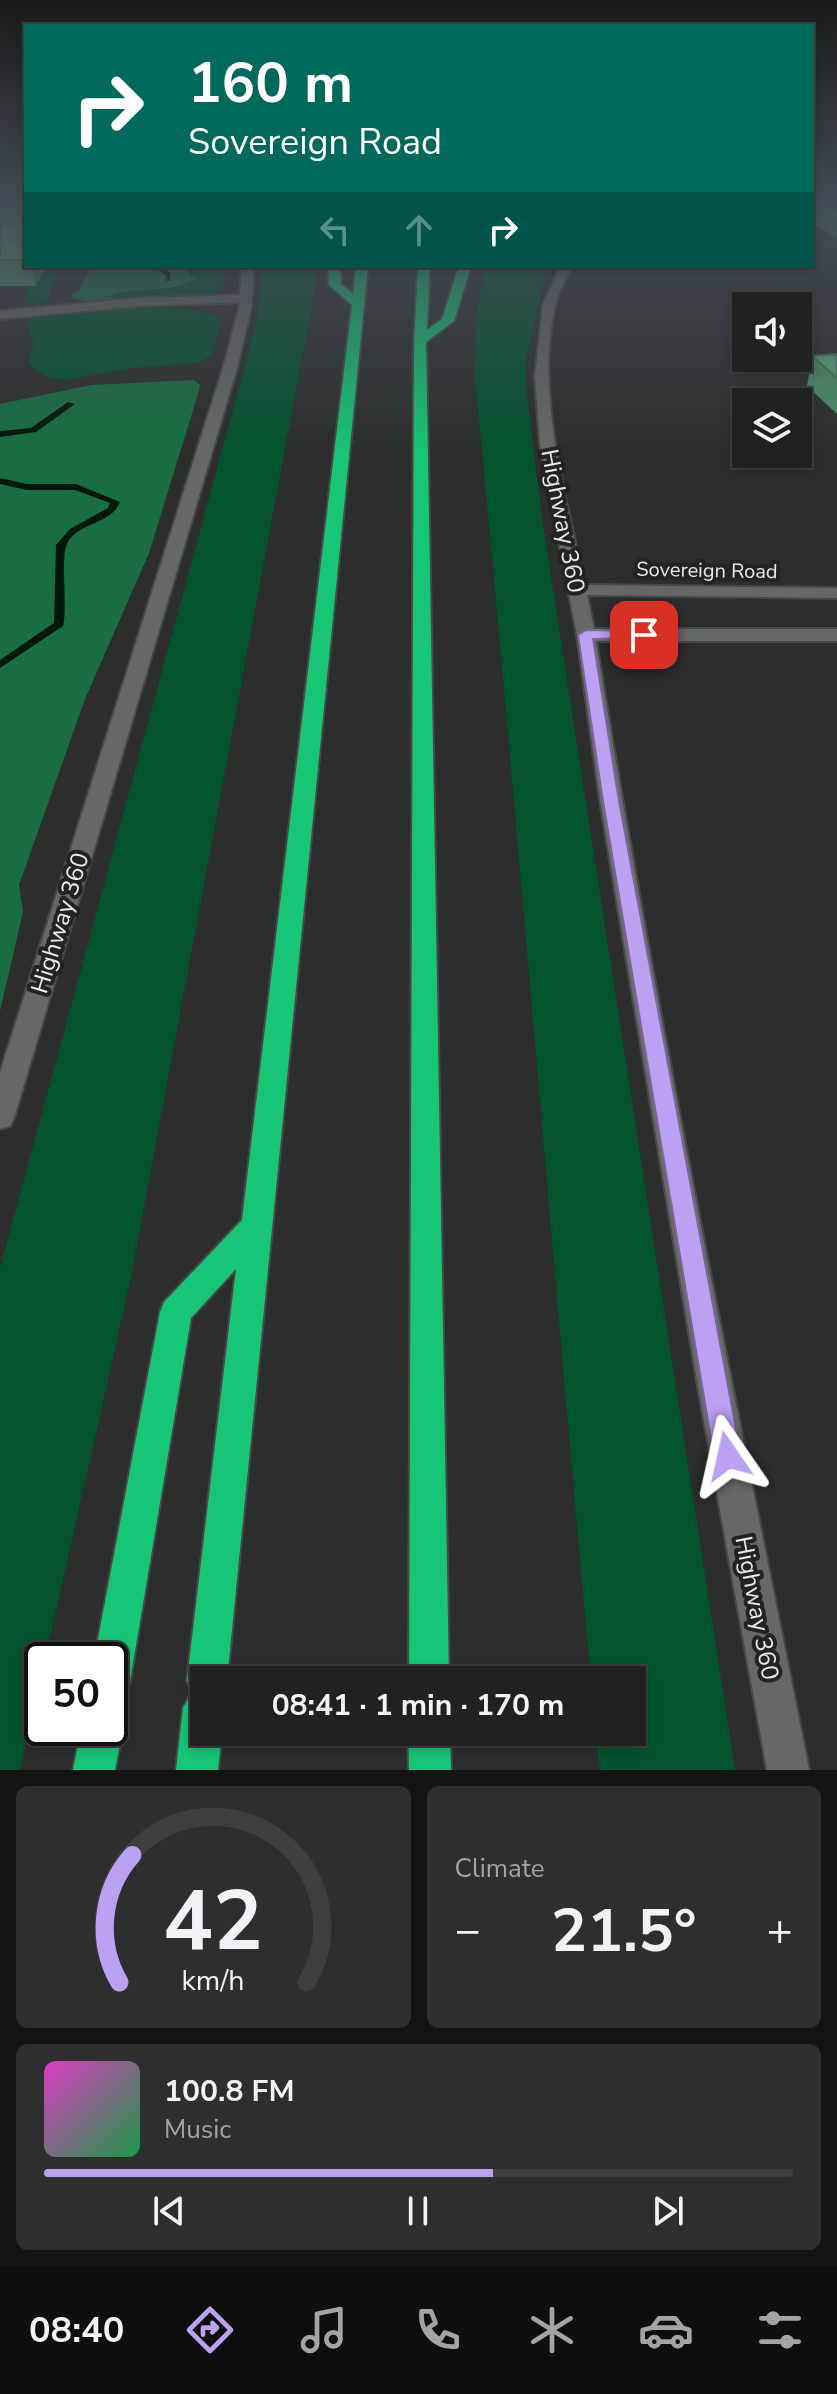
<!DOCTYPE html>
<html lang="en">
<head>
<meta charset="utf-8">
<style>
	body { margin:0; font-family:"Nunito Sans",sans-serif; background:#2d2f2e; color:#f1f3f6; height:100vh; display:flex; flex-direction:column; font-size:30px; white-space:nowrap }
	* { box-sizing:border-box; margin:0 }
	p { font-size:26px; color:#a2a4a5 }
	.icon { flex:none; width:44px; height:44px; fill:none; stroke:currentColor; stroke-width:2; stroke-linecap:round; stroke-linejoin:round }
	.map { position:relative; height:1770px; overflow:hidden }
	.details { display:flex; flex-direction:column; gap:16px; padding:16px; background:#121312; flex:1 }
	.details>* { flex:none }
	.guide { position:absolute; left:24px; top:24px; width:790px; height:244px; border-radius:0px; box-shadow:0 4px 12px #0003,0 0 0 2px #3d3f3f; background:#00695c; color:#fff; overflow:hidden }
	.controls { position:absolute; left:732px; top:292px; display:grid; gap:16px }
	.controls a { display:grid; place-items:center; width:80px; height:80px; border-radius:0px; background:#202221; box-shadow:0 4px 12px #0003,0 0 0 2px #3d3f3f; font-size:40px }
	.speed { position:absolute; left:24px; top:1642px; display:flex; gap:16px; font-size:40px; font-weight:700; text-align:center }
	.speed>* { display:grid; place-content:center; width:104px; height:104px; border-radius:50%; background:#202221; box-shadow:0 4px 12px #0003,0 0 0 2px #3d3f3f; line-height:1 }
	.speed .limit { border:4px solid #111; border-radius:12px; background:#fff; color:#111 }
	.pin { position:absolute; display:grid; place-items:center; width:68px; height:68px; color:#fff; margin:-34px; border-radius:16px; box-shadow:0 4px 12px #0006 }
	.me { position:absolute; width:88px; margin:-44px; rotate:349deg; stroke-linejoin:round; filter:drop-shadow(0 0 6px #0008) }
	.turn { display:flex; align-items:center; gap:28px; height:168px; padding:0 32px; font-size:36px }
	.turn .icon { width:104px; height:104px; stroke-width:2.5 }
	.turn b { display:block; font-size:56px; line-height:68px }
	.lanes { display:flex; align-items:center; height:76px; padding:0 32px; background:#0003; justify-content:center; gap:40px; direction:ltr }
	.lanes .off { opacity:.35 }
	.big { font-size:60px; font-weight:700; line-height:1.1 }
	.details .tile { flex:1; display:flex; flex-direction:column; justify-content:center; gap:12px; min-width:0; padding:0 28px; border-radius:12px; background:#2d2f2e }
	.details .dial { align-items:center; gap:0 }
	.dial svg { height:208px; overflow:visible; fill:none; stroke:#3d3f3f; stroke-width:7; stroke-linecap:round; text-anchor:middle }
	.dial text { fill:#f1f3f6; stroke:none }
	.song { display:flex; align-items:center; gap:24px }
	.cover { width:96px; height:96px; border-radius:12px; background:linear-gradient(135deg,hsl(310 70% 55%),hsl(140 70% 35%)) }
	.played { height:8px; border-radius:4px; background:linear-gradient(90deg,#bca0f2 60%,#3d3f3f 60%) }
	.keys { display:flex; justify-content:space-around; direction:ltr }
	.heat { display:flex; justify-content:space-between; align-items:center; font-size:44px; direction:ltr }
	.details .tiles { flex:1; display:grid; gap:16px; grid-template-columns:1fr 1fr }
	.tile:last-child { grid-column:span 2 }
	.trip { position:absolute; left:190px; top:1666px; width:456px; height:80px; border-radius:0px; background:#202221; box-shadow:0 4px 12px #0003,0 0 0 2px #3d3f3f; font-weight:700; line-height:80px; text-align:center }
	.tab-bar { display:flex; height:128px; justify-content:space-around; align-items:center; background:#0d0e0d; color:#a2a4a5 }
	.tab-bar .icon { width:56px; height:56px }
	.tab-bar .current { color:#bca0f2 }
	.tab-bar b { font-size:36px; color:#f1f3f6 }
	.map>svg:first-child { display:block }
</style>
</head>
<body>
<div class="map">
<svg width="837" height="1770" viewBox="0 0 837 1770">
	<rect width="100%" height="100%" fill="#2b2e2c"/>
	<g fill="#03532e">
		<path d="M48,266H60L55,274L48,300L38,305L22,302L28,286L35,285Z"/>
		<path d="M185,266H224L223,287C200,305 139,299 110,300L114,293L196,279Z"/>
		<path d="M263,266H315V287L131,1277L45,1660H42V1673L20,1770H0V1268L256,325Z"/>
		<path d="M485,266H547L526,360V391L543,524L735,1770H600L596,1732H632V1680H591C551,1246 517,811 475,377L476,321Z"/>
		<path d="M101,310C138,310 184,303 218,317L221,323L210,356L198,363L131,368L65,380L46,377L31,365L29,359L34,344L27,321L37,315Z"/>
	</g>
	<g fill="#186e42">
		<path d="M85,266H185L191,276L197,279L175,287L114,293L110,300L84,301L72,298L71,294L80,289L90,268Z"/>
		<path d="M194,380L200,385L198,394L149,553L85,699L19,885L23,912L0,1011V404L91,385Z"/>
	</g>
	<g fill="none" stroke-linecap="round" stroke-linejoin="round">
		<g fill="#001709" fill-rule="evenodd">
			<path d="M152,266H160L170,273V281H166L165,275Z"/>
			<path d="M68,402L75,404L36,432L0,437V431L31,428Z"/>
			<path d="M0,478L27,484H76L120,502C111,525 77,522 67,544C60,559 68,606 63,626L0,668V660L54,623L56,545L70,529L108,508L110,503L75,490H27L0,484Z"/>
		</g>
		<g stroke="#464947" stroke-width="4">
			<path id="street" d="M245,295L249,296V302L139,306L0,319V311L139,298Z"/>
		</g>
		<g stroke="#464947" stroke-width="4">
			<g id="secondary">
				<path d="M242,266H254L251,308L237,368L14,1118L10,1126L0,1129V1073L223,368L239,308Z"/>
				<path d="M560,266H572C566,279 558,292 555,306C535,392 566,500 585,585L837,588V598L587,595L594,629H837V641H596C657,1019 734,1395 809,1770H767L699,1393L600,801L577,635L540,445L535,376L543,305Z"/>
			</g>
		</g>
		<g stroke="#464947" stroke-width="4">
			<g id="highway">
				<path d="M328,266H340L341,284L353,294L356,266H368L227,1680H204V1732H222L218,1770H176L183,1708L192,1692L187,1680L236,1269L191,1318L130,1681L124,1695L110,1701V1660H94L160,1312L164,1302L242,1220L352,305L329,285Z"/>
				<path d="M418,266H430L427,330L442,319L459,266H471L454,321L426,342L449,1680H409L414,341Z"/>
				<path d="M110,1711L117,1713L123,1728L115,1770H73L81,1728H110Z"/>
				<path d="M408,1732H450L451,1770H409Z"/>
			</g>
		</g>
		<use href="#street" fill="#656966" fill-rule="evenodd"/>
		<use href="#secondary" fill="#656966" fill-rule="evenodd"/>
		<use href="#highway" fill="#16c575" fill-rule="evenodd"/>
	</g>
	<g fill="#4d9067">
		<path d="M0,204H26V266H48L35,286H0Z"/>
		<path d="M812,204H837V238L812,223Z"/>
		<path d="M837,354V414L807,386L812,356Z"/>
	</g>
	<path fill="#3e7654" d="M31,266H48L35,286Z"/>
	<g fill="#59a878" stroke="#3e7654" stroke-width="2">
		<rect x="0" y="204" width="26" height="56"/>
		<path d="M823,204H837V211Z"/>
		<path d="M837,354V378L812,356Z"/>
	</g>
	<linearGradient id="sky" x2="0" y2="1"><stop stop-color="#181918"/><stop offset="0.45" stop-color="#444c56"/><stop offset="1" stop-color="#444c56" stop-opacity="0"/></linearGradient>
	<rect width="837" height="451" fill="url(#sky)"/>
	<path fill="#bca0f2" stroke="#7a689d" stroke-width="2" d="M644,631L652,635L649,638L593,639L619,801L741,1456L737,1465L728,1469L718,1465L714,1456L603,801L578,635L586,630Z"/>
	<g text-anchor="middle" stroke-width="8" stroke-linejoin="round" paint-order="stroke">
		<g font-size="20" fill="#e8ebe9" stroke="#212422">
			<text transform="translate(707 570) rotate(1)" y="7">Sovereign Road</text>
		</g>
		<g font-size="24" fill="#e8ebe9" stroke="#212422">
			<text transform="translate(563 521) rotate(79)" y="8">Highway 360</text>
			<text transform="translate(60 923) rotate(-73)" y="8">Highway 360</text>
			<text transform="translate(757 1608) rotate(79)" y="8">Highway 360</text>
		</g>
	</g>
</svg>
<div class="controls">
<a><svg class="icon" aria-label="sound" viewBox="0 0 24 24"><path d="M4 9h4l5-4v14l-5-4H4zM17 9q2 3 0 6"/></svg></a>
<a><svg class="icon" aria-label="layers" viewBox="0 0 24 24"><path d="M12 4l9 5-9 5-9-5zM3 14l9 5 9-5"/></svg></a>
</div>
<div class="speed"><div class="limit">50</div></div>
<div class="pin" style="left:644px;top:635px;background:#d93025"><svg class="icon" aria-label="arrive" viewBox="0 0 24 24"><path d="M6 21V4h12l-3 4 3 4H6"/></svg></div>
<svg class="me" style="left:728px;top:1456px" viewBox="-20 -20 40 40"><path d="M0-17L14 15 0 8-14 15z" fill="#bca0f2" stroke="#fff" stroke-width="4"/></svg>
<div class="trip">08:41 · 1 min · 170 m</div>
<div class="guide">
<div class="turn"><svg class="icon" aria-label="right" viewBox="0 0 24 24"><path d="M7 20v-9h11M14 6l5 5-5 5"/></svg><div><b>160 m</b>Sovereign Road</div></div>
<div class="lanes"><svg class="icon off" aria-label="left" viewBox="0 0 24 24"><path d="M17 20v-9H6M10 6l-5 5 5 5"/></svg><svg class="icon off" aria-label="ahead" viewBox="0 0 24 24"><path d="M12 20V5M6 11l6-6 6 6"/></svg><svg class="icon" aria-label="right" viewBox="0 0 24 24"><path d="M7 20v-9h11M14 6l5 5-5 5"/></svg></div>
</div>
</div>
<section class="details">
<div class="tiles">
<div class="tile dial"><svg viewBox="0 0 100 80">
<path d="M14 69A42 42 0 1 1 86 69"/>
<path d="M14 69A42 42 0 0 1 19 20" stroke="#bca0f2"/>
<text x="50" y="56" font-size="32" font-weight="700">42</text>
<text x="50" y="72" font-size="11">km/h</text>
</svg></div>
<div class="tile"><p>Climate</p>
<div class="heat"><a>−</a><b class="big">21.5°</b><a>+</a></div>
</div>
<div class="tile">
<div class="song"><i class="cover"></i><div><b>100.8 FM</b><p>Music</p></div></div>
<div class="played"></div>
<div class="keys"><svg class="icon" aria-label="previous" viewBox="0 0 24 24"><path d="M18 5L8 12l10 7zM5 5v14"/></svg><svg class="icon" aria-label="pause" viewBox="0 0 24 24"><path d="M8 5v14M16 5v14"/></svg><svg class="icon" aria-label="next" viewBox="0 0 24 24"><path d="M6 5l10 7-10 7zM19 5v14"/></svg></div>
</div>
</div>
</section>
<nav class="tab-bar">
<b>08:40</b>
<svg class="icon current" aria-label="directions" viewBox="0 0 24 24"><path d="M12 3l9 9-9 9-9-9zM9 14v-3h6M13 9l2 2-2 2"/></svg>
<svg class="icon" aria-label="music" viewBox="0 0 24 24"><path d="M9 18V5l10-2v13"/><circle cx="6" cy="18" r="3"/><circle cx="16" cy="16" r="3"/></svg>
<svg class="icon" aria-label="phone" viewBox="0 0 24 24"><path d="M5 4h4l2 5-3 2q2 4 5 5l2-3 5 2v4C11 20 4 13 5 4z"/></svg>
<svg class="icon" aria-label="climate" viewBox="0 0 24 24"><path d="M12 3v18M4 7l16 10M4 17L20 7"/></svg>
<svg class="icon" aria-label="car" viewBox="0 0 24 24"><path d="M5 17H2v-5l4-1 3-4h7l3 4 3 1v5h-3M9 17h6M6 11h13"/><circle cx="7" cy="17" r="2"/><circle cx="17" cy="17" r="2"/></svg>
<svg class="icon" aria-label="filters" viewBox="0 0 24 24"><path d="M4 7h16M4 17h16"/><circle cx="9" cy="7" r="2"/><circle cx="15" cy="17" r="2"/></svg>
</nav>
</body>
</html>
